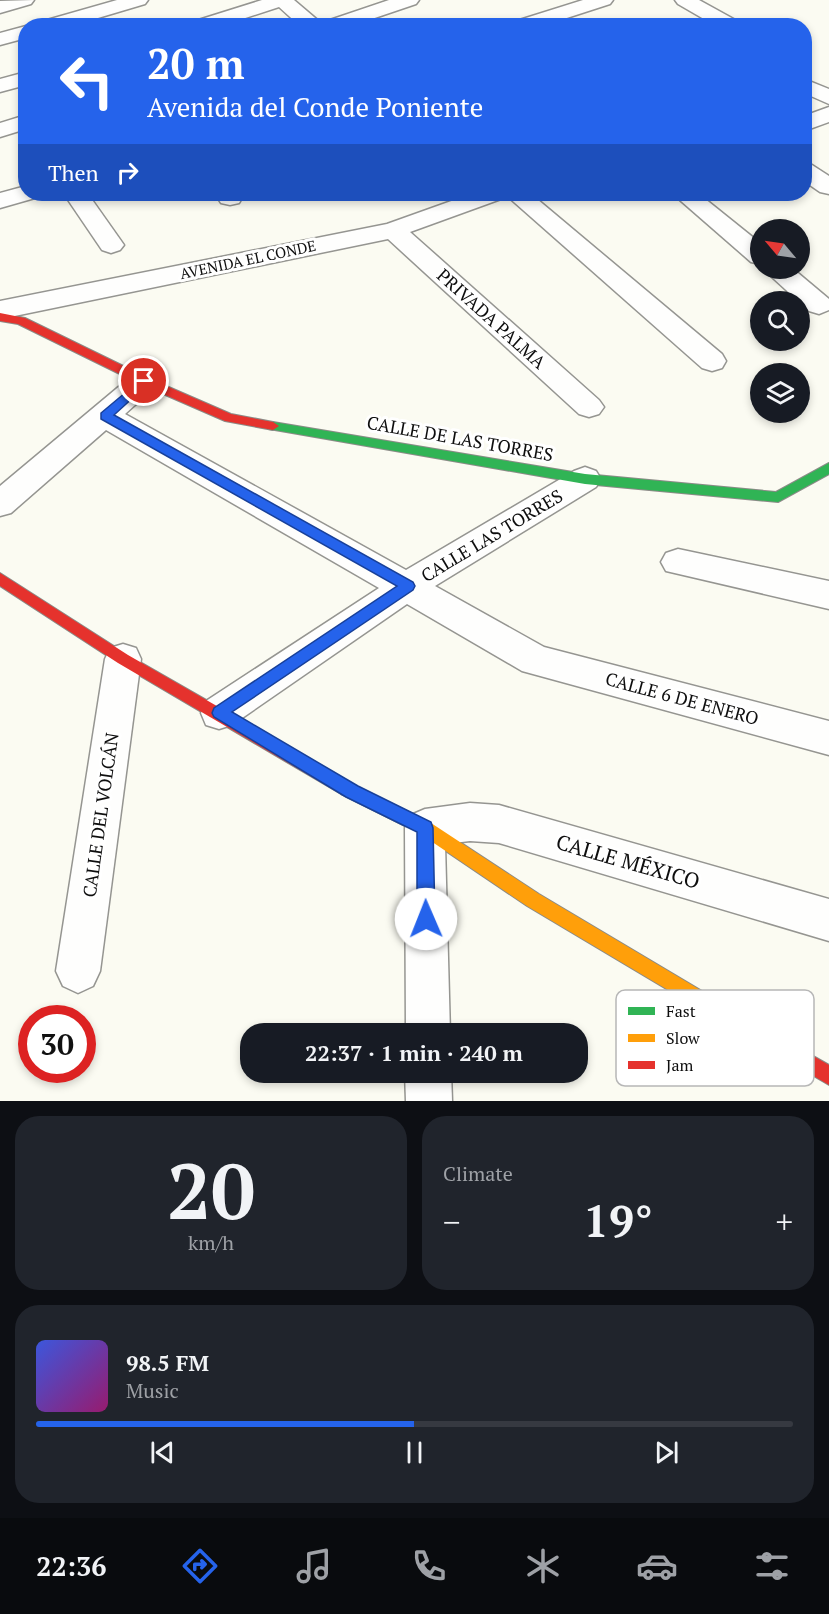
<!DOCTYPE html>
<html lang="en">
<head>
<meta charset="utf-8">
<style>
	body { margin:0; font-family:"PT Serif",serif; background:#20242c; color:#f1f3f6; height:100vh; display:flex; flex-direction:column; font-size:22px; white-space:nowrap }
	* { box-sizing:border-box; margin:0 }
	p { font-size:20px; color:#9ea1a6 }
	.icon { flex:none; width:33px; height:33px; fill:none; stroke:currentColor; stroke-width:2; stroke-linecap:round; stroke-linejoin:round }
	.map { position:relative; height:1101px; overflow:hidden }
	.drawer { display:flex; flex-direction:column; gap:15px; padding:15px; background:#0d0f14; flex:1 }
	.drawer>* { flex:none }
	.guide { position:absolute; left:18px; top:18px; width:794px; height:183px; border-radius:24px; box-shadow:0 3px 9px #0003; background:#2563eb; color:#fff; overflow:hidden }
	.needle { width:39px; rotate:299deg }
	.controls { position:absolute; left:750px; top:219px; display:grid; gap:12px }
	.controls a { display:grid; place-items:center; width:60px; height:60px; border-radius:50%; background:#171b24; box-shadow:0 3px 9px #0003; font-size:30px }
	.speed { position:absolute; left:18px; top:1005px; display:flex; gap:12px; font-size:30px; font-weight:700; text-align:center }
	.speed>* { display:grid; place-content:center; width:78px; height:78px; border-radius:50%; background:#171b24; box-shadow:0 3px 9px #0003; line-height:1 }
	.speed .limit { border:9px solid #d22; background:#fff; color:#111 }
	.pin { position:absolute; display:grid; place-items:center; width:51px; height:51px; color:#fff; margin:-26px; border:3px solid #fff; border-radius:50%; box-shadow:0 2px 6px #0007 }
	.me { position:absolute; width:66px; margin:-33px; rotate:359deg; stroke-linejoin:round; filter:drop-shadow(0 0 4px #0008) }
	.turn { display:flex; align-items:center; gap:21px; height:126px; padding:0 30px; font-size:27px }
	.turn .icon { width:78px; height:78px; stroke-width:2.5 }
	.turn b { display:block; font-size:42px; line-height:51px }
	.then { display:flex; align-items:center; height:57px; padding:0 30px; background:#0003; gap:12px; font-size:22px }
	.big { font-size:45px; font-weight:700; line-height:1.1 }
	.drawer .widget { flex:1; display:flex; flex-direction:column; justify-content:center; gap:9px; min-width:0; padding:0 21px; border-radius:24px; background:#20242c }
	.drawer .dial { align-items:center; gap:0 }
	.dial b { font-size:78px; line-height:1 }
	.song { display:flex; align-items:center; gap:18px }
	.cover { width:72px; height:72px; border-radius:9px; background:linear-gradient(135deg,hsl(230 70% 55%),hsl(320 70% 35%)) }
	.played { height:6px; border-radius:3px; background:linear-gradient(90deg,#2563eb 50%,#363941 50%) }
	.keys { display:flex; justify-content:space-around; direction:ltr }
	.heat { display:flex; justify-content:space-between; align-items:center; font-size:33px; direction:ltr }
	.drawer .tiles { flex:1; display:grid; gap:15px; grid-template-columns:1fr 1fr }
	.widget:last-child { grid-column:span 2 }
	.trip { position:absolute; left:240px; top:1023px; width:348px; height:60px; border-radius:24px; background:#171b24; box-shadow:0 3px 9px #0003; font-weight:700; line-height:60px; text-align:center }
	.dock { display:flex; height:96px; justify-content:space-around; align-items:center; background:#090b0e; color:#9ea1a6 }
	.dock .icon { width:42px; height:42px }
	.dock .active { color:#2563eb }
	.dock b { font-size:27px; color:#f1f3f6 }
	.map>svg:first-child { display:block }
</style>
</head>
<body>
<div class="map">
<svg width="829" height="1101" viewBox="0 0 829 1101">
	<rect width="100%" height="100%" fill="#fbfbf2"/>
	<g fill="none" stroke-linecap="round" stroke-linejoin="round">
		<g stroke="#959591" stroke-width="3">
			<g id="street">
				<path d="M34,0L31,4L0,13V1Z"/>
				<path d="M117,0H148L145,4L71,26H37L40,22Z"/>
				<path d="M262,0H294L321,23L389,0H419L416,4L351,26H300L279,7L221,26H189L192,22Z"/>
				<path d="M583,0H613L610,4L542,26H510L513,22Z"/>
				<path d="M675,0H699L739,22L742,26H716L678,4Z"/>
				<path d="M26,26V38L0,45V33Z"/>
				<path d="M26,72V85L0,92V79Z"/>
				<path d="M804,79L829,89V104L804,93Z"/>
				<path d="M829,107V122L804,131V116Z"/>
				<path d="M26,115V129L0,137V123Z"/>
				<path d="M804,163L812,165L829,176V194L820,192L804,181Z"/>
				<path d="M26,186V194H38L35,198L0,208V193Z"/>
				<path d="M64,194H88L124,245L120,250L111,253L102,250Z"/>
				<path d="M215,194H239L242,198L239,203L230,205L221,203Z"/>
				<path d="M471,194H504L501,199L410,232L599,400L604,407L599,414L589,417L579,414L388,239L0,319V301L387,224Z"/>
				<path d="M505,194H531L722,354L726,361L722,368L712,371L702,368Z"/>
				<path d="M673,194H699L760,243V264L751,262Z"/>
				<path d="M762,268H792L829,299V310L819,314L809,311Z"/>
				<path d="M144,371L154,374L158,381L154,388L125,414L406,570L574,471L585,467L596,471L601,479L596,487L435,586L544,647L829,721V755L522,671L407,604L232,725L219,729L206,725L201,713L206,701L379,588L106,430L11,513L0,516V486L134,374Z"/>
				<path d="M678,549L829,581V609L666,571L661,562L666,553Z"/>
				<path d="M123,644L136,648L141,659L100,971L93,986L78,993L63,986L56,971L105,659L110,648Z"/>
				<path d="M470,803L499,805L829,899V941L499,843L470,841L445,844L450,1034H406L405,828L411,815L425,809Z"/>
				<path d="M405,1072H451L452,1101H406Z"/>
			</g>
		</g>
		<g stroke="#8b8b87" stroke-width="2">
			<path id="fast" d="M273,422L585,474L776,492L829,463V474L778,502L585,484L269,429L267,426Z"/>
		</g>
		<g stroke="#8b8b87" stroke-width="2">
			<path id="slow" d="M347,782L431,823L539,894L754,1022L757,1028L754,1034L748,1037L742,1034L527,906L419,833L341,794L339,789L341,784Z"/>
		</g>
		<g stroke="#8b8b87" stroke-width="2">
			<g id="jam">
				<path d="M0,313L25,318L148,378L231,414L273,422L279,426L273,430L225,421L140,384L18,324L0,321Z"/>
				<path d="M0,573L128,655L353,784L355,789L353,794L347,796L341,794L118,663L0,586Z"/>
				<path d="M748,1019L829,1065V1085L742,1034L739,1028L742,1022Z"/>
			</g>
		</g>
		<use href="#street" fill="#fefefd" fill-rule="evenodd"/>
		<use href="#fast" fill="#30b455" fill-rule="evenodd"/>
		<use href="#slow" fill="#ff9f0a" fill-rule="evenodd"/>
		<use href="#jam" fill="#e5322d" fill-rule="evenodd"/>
	</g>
	<path fill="#2563eb" stroke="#184099" stroke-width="1.5" d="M144,377L148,378V384L114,415L413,582L415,586L413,590L232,712L358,786L431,822L433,828L435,919L432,925L426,928L420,925L417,919V832L346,797L214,717L212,713L214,708L397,586L101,419V413Z"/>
	<g text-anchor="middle" stroke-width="6" stroke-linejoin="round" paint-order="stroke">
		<g font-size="15" fill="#0e0e0e" stroke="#fff">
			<text transform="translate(248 260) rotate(-12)" y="5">AVENIDA EL CONDE</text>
		</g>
		<g font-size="18" fill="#0e0e0e" stroke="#fff">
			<text transform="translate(491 319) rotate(42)" y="6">PRIVADA PALMA</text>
			<text transform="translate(460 439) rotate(10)" y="6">CALLE DE LAS TORRES</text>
			<text transform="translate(492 536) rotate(-31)" y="6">CALLE LAS TORRES</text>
			<text transform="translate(682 699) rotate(15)" y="6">CALLE 6 DE ENERO</text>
			<text transform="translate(101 815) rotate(-82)" y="6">CALLE DEL VOLCÁN</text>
		</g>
		<g font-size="21" fill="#0e0e0e" stroke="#fff">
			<text transform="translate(628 862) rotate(16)" y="7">CALLE MÉXICO</text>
		</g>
	</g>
	<rect x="616" y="990" width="198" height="96" rx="9" fill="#fff" stroke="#b7b7b7" stroke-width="1.5"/>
	<rect x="628" y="1007" width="27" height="8" fill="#30b455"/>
	<rect x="628" y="1034" width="27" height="8" fill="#ff9f0a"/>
	<rect x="628" y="1061" width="27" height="8" fill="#e5322d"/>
	<g font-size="16" fill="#0e0e0e">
		<text x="666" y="1017">Fast</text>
		<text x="666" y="1044">Slow</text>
		<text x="666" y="1071">Jam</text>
	</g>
</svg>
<div class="controls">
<a><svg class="needle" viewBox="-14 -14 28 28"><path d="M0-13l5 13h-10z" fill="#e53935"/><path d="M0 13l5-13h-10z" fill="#9ea1a6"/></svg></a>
<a><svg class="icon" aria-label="search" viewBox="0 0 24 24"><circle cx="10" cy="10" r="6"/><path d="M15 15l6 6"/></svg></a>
<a><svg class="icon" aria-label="layers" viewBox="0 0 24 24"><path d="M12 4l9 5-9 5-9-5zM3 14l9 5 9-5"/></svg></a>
</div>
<div class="speed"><div class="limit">30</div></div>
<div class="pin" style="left:144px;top:381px;background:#d93025"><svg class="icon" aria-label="arrive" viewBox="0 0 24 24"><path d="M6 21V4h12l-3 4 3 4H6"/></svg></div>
<svg class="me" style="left:426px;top:919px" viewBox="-20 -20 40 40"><circle r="19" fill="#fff"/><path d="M0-13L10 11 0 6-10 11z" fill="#2563eb"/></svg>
<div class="trip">22:37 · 1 min · 240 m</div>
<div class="guide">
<div class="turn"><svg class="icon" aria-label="left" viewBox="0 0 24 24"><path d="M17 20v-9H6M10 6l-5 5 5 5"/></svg><div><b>20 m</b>Avenida del Conde Poniente</div></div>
<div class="then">Then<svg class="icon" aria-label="right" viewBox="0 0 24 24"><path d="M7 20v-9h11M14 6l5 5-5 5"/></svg></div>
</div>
</div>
<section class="drawer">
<div class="tiles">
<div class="widget dial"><b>20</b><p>km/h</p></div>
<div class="widget"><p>Climate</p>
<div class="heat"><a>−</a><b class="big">19°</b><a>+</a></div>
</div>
<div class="widget">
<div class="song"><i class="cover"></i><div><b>98.5 FM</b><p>Music</p></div></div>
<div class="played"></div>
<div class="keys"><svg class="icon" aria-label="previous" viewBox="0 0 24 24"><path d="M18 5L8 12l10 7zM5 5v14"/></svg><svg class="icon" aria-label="pause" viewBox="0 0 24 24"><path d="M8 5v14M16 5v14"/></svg><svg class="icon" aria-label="next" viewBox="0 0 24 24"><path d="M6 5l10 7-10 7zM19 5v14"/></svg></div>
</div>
</div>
</section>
<nav class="dock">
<b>22:36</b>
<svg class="icon active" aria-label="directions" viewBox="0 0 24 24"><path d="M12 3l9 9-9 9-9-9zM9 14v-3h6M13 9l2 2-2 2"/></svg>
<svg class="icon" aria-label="music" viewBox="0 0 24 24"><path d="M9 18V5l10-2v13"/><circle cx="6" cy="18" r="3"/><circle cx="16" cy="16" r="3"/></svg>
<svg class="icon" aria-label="phone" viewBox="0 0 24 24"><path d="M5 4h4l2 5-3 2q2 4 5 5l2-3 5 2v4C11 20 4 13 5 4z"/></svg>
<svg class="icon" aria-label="climate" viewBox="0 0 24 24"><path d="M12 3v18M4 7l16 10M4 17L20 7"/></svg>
<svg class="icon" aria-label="car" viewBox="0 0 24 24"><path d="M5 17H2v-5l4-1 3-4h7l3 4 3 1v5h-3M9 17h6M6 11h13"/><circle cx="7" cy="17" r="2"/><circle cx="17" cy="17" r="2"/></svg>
<svg class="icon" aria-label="filters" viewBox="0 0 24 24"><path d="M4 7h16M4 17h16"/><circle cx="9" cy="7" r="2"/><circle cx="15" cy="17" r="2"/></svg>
</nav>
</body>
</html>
